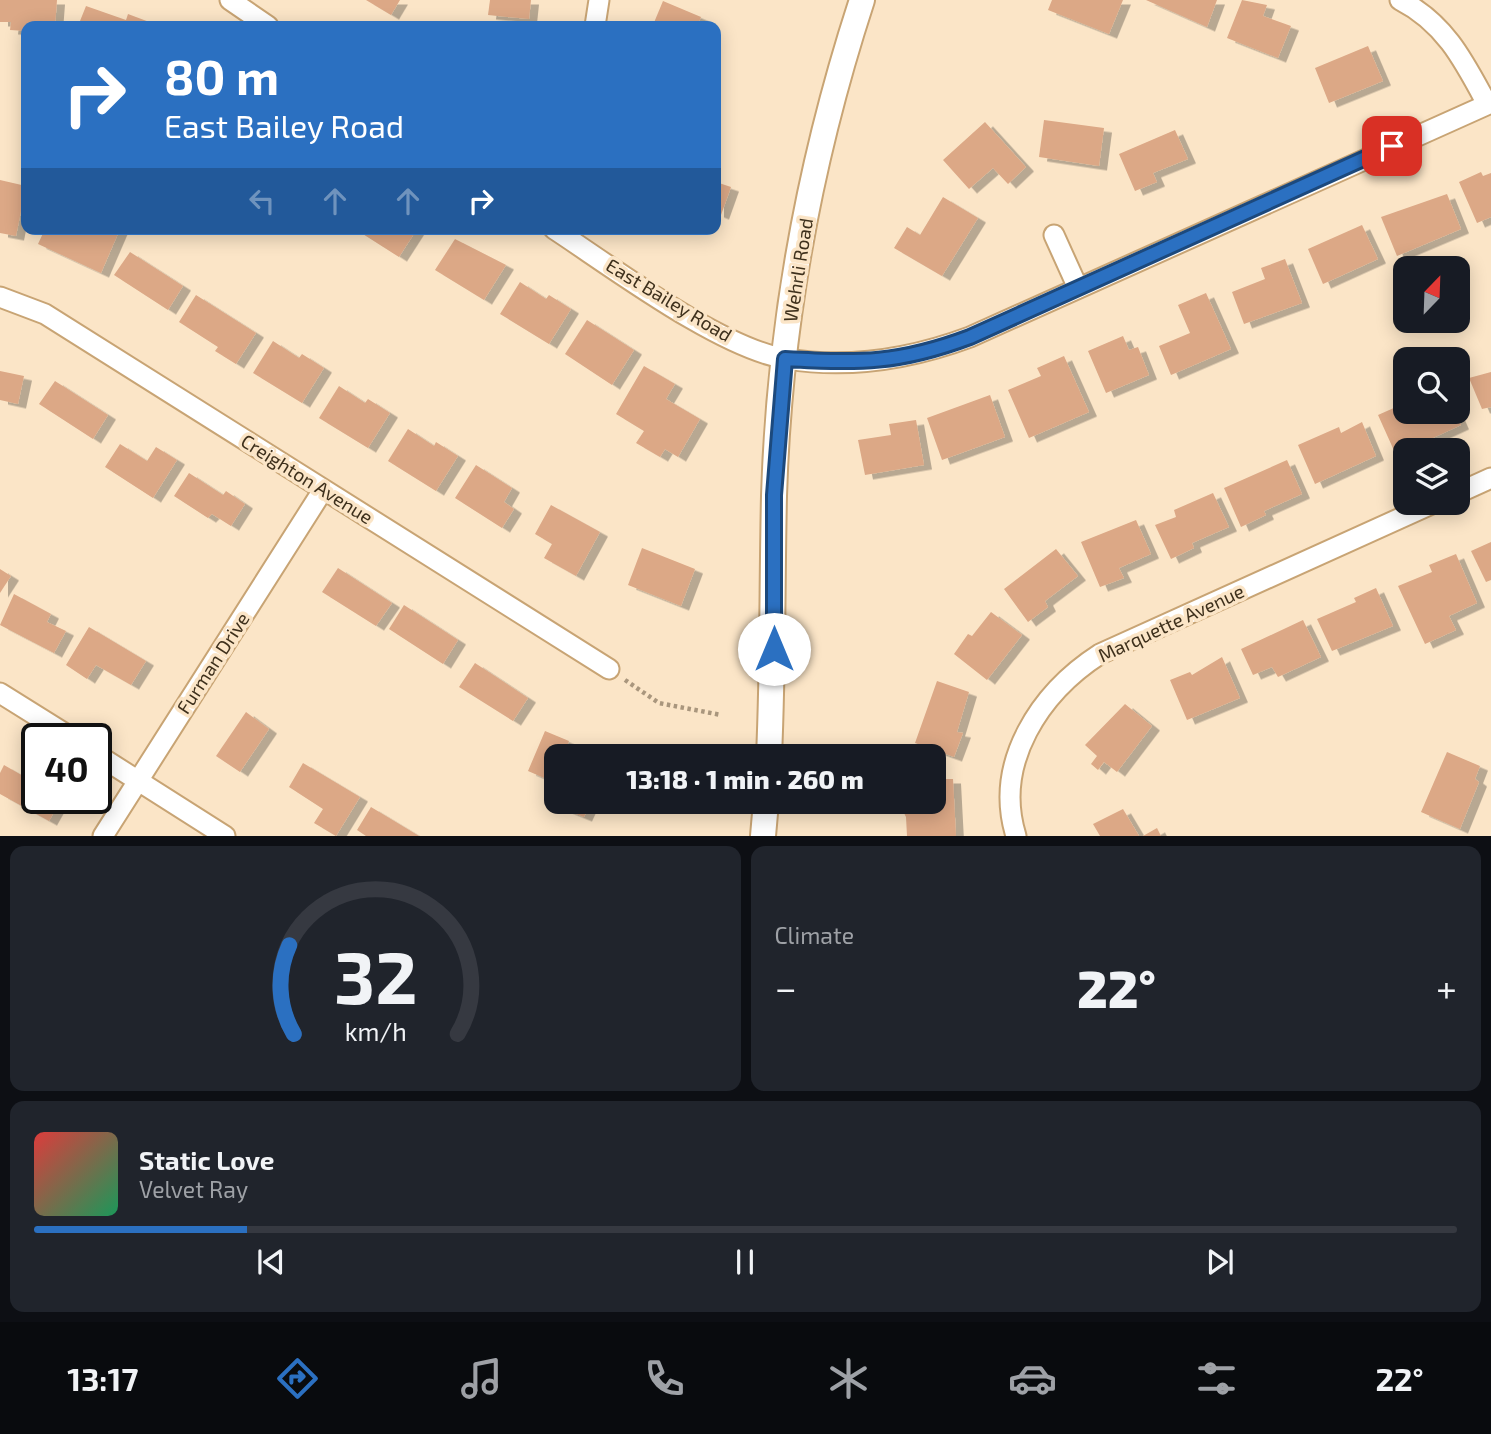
<!DOCTYPE html>
<html lang="en">
<head>
<meta charset="utf-8">
<style>
	body { margin:0; font-family:"Exo 2",sans-serif; background:#20242c; color:#f1f3f6; height:100vh; display:flex; flex-direction:column; font-size:26px; white-space:nowrap }
	* { box-sizing:border-box; margin:0 }
	p { font-size:23px; color:#9ea1a6 }
	.icon { flex:none; width:38px; height:38px; fill:none; stroke:currentColor; stroke-width:2; stroke-linecap:round; stroke-linejoin:round }
	.map { position:relative; height:836px; overflow:hidden }
	.details { display:flex; flex-direction:column; gap:10px; padding:10px; background:#0d0f14; flex:1 }
	.details>* { flex:none }
	.hud { position:absolute; left:21px; top:21px; width:700px; height:214px; border-radius:14px; box-shadow:0 4px 18px #0003; background:#2b70c1; color:#fff; overflow:hidden }
	.needle { width:46px; rotate:23deg }
	.tools { position:absolute; left:1393px; top:256px; display:grid; gap:14px }
	.tools a { display:grid; place-items:center; width:77px; height:77px; border-radius:14px; background:#171b24; box-shadow:0 4px 18px #0003; font-size:35px }
	.speed { position:absolute; left:21px; top:723px; display:flex; gap:14px; font-size:35px; font-weight:700; text-align:center }
	.speed>* { display:grid; place-content:center; width:91px; height:91px; border-radius:50%; background:#171b24; box-shadow:0 4px 18px #0003; line-height:1 }
	.speed .limit { border:4px solid #111; border-radius:10px; background:#fff; color:#111 }
	.pin { position:absolute; display:grid; place-items:center; width:60px; height:60px; color:#fff; margin:-30px; border-radius:14px; box-shadow:0 4px 10px #0006 }
	.me { position:absolute; width:77px; margin:-38px; rotate:0deg; stroke-linejoin:round; filter:drop-shadow(0 0 5px #0008) }
	.turn { display:flex; align-items:center; gap:24px; height:147px; padding:0 28px; font-size:32px }
	.turn .icon { width:91px; height:91px; stroke-width:2.5 }
	.turn b { display:block; font-size:49px; line-height:60px }
	.lanes { display:flex; align-items:center; height:66px; padding:0 28px; background:#0003; justify-content:center; gap:35px; direction:ltr }
	.lanes .off { opacity:.35 }
	.big { font-size:52px; font-weight:800; line-height:1.1 }
	.details .widget { flex:1; display:flex; flex-direction:column; justify-content:center; gap:10px; min-width:0; padding:0 24px; border-radius:14px; background:#20242c }
	.details .dial { align-items:center; gap:0 }
	.dial svg { height:182px; overflow:visible; fill:none; stroke:#363941; stroke-width:7; stroke-linecap:round; text-anchor:middle }
	.dial text { fill:#f1f3f6; stroke:none }
	.song { display:flex; align-items:center; gap:21px }
	.cover { width:84px; height:84px; border-radius:10px; background:linear-gradient(135deg,hsl(0 70% 55%),hsl(150 70% 35%)) }
	.played { height:7px; border-radius:4px; background:linear-gradient(90deg,#2b70c1 15%,#363941 15%) }
	.keys { display:flex; justify-content:space-around; direction:ltr }
	.heat { display:flex; justify-content:space-between; align-items:center; font-size:38px; direction:ltr }
	.details .tiles { flex:1; display:grid; gap:10px; grid-template-columns:1fr 1fr }
	.widget:last-child { grid-column:span 2 }
	.trip { position:absolute; left:544px; top:744px; width:402px; height:70px; border-radius:14px; background:#171b24; box-shadow:0 4px 18px #0003; font-weight:800; line-height:70px; text-align:center }
	.menu { display:flex; height:112px; justify-content:space-around; align-items:center; background:#090b0e; color:#9ea1a6 }
	.menu .icon { width:49px; height:49px }
	.menu .current { color:#2b70c1 }
	.menu b { font-size:32px; color:#f1f3f6 }
	.map>svg:first-child { display:block }
</style>
</head>
<body>
<div class="map">
<svg width="1491" height="836" viewBox="0 0 1491 836">
	<defs>
		<filter id="shadow"><feDropShadow dx="8" dy="4.5" stdDeviation="0" flood-color="#0004"/></filter>
	</defs>
	<rect width="100%" height="100%" fill="#fbe5c7"/>
	<g fill="#dca886" filter="url(#shadow)">
		<path d="M0,0H57L55,26H26V31L10,30L11,22H0Z"/>
		<path d="M366,0H400L391,15Z"/>
		<path d="M490,0H531L529,19L488,15Z"/>
		<path d="M1052,0H1123L1109,34L1048,10Z"/>
		<path d="M1146,0H1217L1207,27Z"/>
		<path d="M1242,0L1267,5L1263,16L1291,26L1278,58L1227,38Z"/>
		<path d="M663,1L701,17L697,26L653,25Z"/>
		<path d="M86,6L126,20L128,14L152,23L151,26H78Z"/>
		<path d="M1368,46L1383,81L1329,103L1315,68Z"/>
		<path d="M1044,120L1104,128L1099,166L1039,157Z"/>
		<path d="M985,122L1026,167L1008,184L993,168L969,189L943,160Z"/>
		<path d="M1175,130L1188,159L1153,173L1157,182L1135,191L1119,154Z"/>
		<path d="M1481,172L1483,176L1491,173V217L1477,223L1459,182Z"/>
		<path d="M0,180L26,186L16,236L0,233Z"/>
		<path d="M716,182L731,187L721,215L716,213Z"/>
		<path d="M1447,194L1461,229L1397,256L1381,217Z"/>
		<path d="M943,197L978,218L942,276L894,248L907,227L920,235Z"/>
		<path d="M1362,225L1378,259L1323,284L1308,249Z"/>
		<path d="M45,229H120L101,273L38,244Z"/>
		<path d="M355,229H417L399,257Z"/>
		<path d="M455,239L506,265L484,300L435,270Z"/>
		<path d="M130,252L183,286L168,310L114,275Z"/>
		<path d="M1285,259L1302,303L1244,324L1232,292L1265,279L1261,268Z"/>
		<path d="M520,282L546,299L549,295L571,309L549,344L500,314Z"/>
		<path d="M1206,293L1231,349L1171,375L1159,346L1190,333L1178,305Z"/>
		<path d="M196,295L256,333L236,364L215,351L218,347L179,322Z"/>
		<path d="M587,320L634,350L612,385L565,354Z"/>
		<path d="M1123,336L1129,350L1138,347L1149,375L1106,393L1088,351Z"/>
		<path d="M273,341L299,358L302,354L324,368L302,403L253,373Z"/>
		<path d="M1064,356L1089,412L1029,438L1008,390L1041,376L1037,368Z"/>
		<path d="M644,366L675,384L666,399L700,419L678,457L665,449L660,457L636,443L644,431L616,414Z"/>
		<path d="M0,371L24,376L18,404L0,400Z"/>
		<path d="M1491,372V407L1482,409L1469,378Z"/>
		<path d="M55,381L108,415L93,439L39,404Z"/>
		<path d="M339,386L365,403L368,399L390,413L368,448L319,418Z"/>
		<path d="M990,395L1005,437L942,460L927,418Z"/>
		<path d="M1405,403V411H1455L1461,425L1396,455L1378,415Z"/>
		<path d="M916,420L924,465L865,475L858,440L891,435L889,424Z"/>
		<path d="M1362,422L1376,456L1315,484L1298,445L1339,427L1341,433Z"/>
		<path d="M408,429L434,446L436,442L458,456L436,491L388,461Z"/>
		<path d="M120,444L147,461L156,447L177,460L153,498L105,467Z"/>
		<path d="M1287,460L1302,494L1264,511L1266,515L1241,527L1224,488Z"/>
		<path d="M476,465L512,488L504,502L514,509L502,528L455,498Z"/>
		<path d="M189,473L223,495L226,491L245,504L231,526L212,514L208,518L174,496Z"/>
		<path d="M1213,493L1229,527L1192,543L1194,548L1171,559L1155,525L1176,517L1174,510Z"/>
		<path d="M551,505L600,532L576,576L544,558L552,544L535,534Z"/>
		<path d="M1136,520L1151,554L1119,568L1124,578L1100,587L1081,542Z"/>
		<path d="M1491,542V580L1486,582L1471,551Z"/>
		<path d="M642,548L695,569L681,606L628,585Z"/>
		<path d="M1056,549L1078,576L1045,601L1048,607L1028,622L1004,589Z"/>
		<path d="M1456,554L1477,603L1449,616L1456,630L1425,644L1398,586L1432,572L1429,565Z"/>
		<path d="M338,568L392,603L376,626L322,592Z"/>
		<path d="M0,569L11,576L0,593Z"/>
		<path d="M1376,588L1393,626L1332,651L1317,619L1356,602L1354,598Z"/>
		<path d="M14,594L51,614L47,622L66,631L54,653L0,625Z"/>
		<path d="M404,605L458,640L443,664L389,629Z"/>
		<path d="M991,612L1022,635L987,680L954,654L968,634L972,636Z"/>
		<path d="M1303,620L1321,657L1278,677L1272,667L1253,675L1241,649Z"/>
		<path d="M89,627L146,661L131,685L96,665L87,679L66,665Z"/>
		<path d="M1222,657L1240,698L1187,720L1170,680L1190,672L1192,675Z"/>
		<path d="M475,663L528,698L513,721L459,687Z"/>
		<path d="M937,681L969,692L957,732L963,733L954,757L915,743Z"/>
		<path d="M1125,704L1152,726L1117,772L1104,762L1098,770L1091,764L1097,756L1085,745Z"/>
		<path d="M246,712L269,729L240,772L216,756Z"/>
		<path d="M545,731L569,741L563,756H556V783L528,771Z"/>
		<path d="M627,747L679,754V756H626Z"/>
		<path d="M1447,752L1480,766L1475,779L1479,782L1460,829L1421,812Z"/>
		<path d="M303,763L360,797L336,836L314,823L323,809L289,787Z"/>
		<path d="M4,765L37,784V798H62L49,821L0,794V773Z"/>
		<path d="M934,779H953L956,836H907L906,817L901,807L905,802H934Z"/>
		<path d="M559,802H591L584,817L557,806Z"/>
		<path d="M371,807L419,836H366L357,830Z"/>
		<path d="M1123,809L1139,836H1100L1093,824Z"/>
		<path d="M1157,828L1161,836H1143Z"/>
	</g>
	<g fill="none" stroke-linecap="round" stroke-linejoin="round">
		<g stroke="#c8a474" stroke-width="23">
			<g id="minor">
				<path d="M230,0L268,26"/>
				<path d="M1400,0C1445,23 1464,61 1487,104"/>
				<path d="M595,26L599,0"/>
				<path d="M554,229C612,267 721,349 787,359C850,369 911,359 970,337L1491,103"/>
				<path d="M1054,235L1078,288"/>
				<path d="M0,297L45,314L609,669"/>
				<path d="M1458,493L1491,478"/>
				<path d="M0,693L72,738"/>
				<path d="M96,754L225,836"/>
				<path d="M103,836L323,490"/>
				<path d="M1016,836C993,762 1041,692 1100,654L1436,502"/>
			</g>
		</g>
		<g stroke="#c8a474" stroke-width="28">
			<g id="tertiary">
				<path d="M769,756C773,669 772,583 774,496C779,328 810,159 862,0"/>
				<path d="M763,836L766,802"/>
			</g>
		</g>
		<path stroke="#a9967d" stroke-width="4.5" stroke-dasharray="3.5 3.5" stroke-linecap="butt" d="M625,680L659,703L721,715"/>
		<use href="#minor" stroke="#fff" stroke-width="19"/>
		<use href="#tertiary" stroke="#fff" stroke-width="24"/>
	</g>
	<g fill="none" stroke-linecap="round" stroke-linejoin="round">
		<g stroke="#1c497d" stroke-width="18">
			<path id="route" d="M774,649V495L785,359C861,363 898,364 970,337L1392,146"/>
		</g>
		<use href="#route" stroke="#2b70c1" stroke-width="12"/>
	</g>
	<g text-anchor="middle" stroke-width="7" stroke-linejoin="round" paint-order="stroke">
		<g font-size="19" fill="#3e301c" stroke="#fbe5c7">
			<text transform="translate(798 270) rotate(-81)" y="7">Wehrli Road</text>
			<text transform="translate(669 300) rotate(31)" y="7">East Bailey Road</text>
			<text transform="translate(307 479) rotate(32)" y="7">Creighton Avenue</text>
			<text transform="translate(1171 623) rotate(-25)" y="7">Marquette Avenue</text>
			<text transform="translate(213 663) rotate(-57)" y="7">Furman Drive</text>
		</g>
	</g>
</svg>
<div class="tools">
<a><svg class="needle" viewBox="-14 -14 28 28"><path d="M0-13l5 13h-10z" fill="#e53935"/><path d="M0 13l5-13h-10z" fill="#9ea1a6"/></svg></a>
<a><svg class="icon" aria-label="search" viewBox="0 0 24 24"><circle cx="10" cy="10" r="6"/><path d="M15 15l6 6"/></svg></a>
<a><svg class="icon" aria-label="layers" viewBox="0 0 24 24"><path d="M12 4l9 5-9 5-9-5zM3 14l9 5 9-5"/></svg></a>
</div>
<div class="speed"><div class="limit">40</div></div>
<div class="pin" style="left:1392px;top:146px;background:#d93025"><svg class="icon" aria-label="arrive" viewBox="0 0 24 24"><path d="M6 21V4h12l-3 4 3 4H6"/></svg></div>
<svg class="me" style="left:774px;top:649px" viewBox="-20 -20 40 40"><circle r="19" fill="#fff"/><path d="M0-13L10 11 0 6-10 11z" fill="#2b70c1"/></svg>
<div class="trip">13:18 · 1 min · 260 m</div>
<div class="hud">
<div class="turn"><svg class="icon" aria-label="right" viewBox="0 0 24 24"><path d="M7 20v-9h11M14 6l5 5-5 5"/></svg><div><b>80 m</b>East Bailey Road</div></div>
<div class="lanes"><svg class="icon off" aria-label="left" viewBox="0 0 24 24"><path d="M17 20v-9H6M10 6l-5 5 5 5"/></svg><svg class="icon off" aria-label="ahead" viewBox="0 0 24 24"><path d="M12 20V5M6 11l6-6 6 6"/></svg><svg class="icon off" aria-label="ahead" viewBox="0 0 24 24"><path d="M12 20V5M6 11l6-6 6 6"/></svg><svg class="icon" aria-label="right" viewBox="0 0 24 24"><path d="M7 20v-9h11M14 6l5 5-5 5"/></svg></div>
</div>
</div>
<section class="details">
<div class="tiles">
<div class="widget dial"><svg viewBox="0 0 100 80">
<path d="M14 69A42 42 0 1 1 86 69"/>
<path d="M14 69A42 42 0 0 1 12 30" stroke="#2b70c1"/>
<text x="50" y="56" font-size="32" font-weight="700">32</text>
<text x="50" y="72" font-size="11">km/h</text>
</svg></div>
<div class="widget"><p>Climate</p>
<div class="heat"><a>−</a><b class="big">22°</b><a>+</a></div>
</div>
<div class="widget">
<div class="song"><i class="cover"></i><div><b>Static Love</b><p>Velvet Ray</p></div></div>
<div class="played"></div>
<div class="keys"><svg class="icon" aria-label="previous" viewBox="0 0 24 24"><path d="M18 5L8 12l10 7zM5 5v14"/></svg><svg class="icon" aria-label="pause" viewBox="0 0 24 24"><path d="M8 5v14M16 5v14"/></svg><svg class="icon" aria-label="next" viewBox="0 0 24 24"><path d="M6 5l10 7-10 7zM19 5v14"/></svg></div>
</div>
</div>
</section>
<nav class="menu">
<b>13:17</b>
<svg class="icon current" aria-label="directions" viewBox="0 0 24 24"><path d="M12 3l9 9-9 9-9-9zM9 14v-3h6M13 9l2 2-2 2"/></svg>
<svg class="icon" aria-label="music" viewBox="0 0 24 24"><path d="M9 18V5l10-2v13"/><circle cx="6" cy="18" r="3"/><circle cx="16" cy="16" r="3"/></svg>
<svg class="icon" aria-label="phone" viewBox="0 0 24 24"><path d="M5 4h4l2 5-3 2q2 4 5 5l2-3 5 2v4C11 20 4 13 5 4z"/></svg>
<svg class="icon" aria-label="climate" viewBox="0 0 24 24"><path d="M12 3v18M4 7l16 10M4 17L20 7"/></svg>
<svg class="icon" aria-label="car" viewBox="0 0 24 24"><path d="M5 17H2v-5l4-1 3-4h7l3 4 3 1v5h-3M9 17h6M6 11h13"/><circle cx="7" cy="17" r="2"/><circle cx="17" cy="17" r="2"/></svg>
<svg class="icon" aria-label="filters" viewBox="0 0 24 24"><path d="M4 7h16M4 17h16"/><circle cx="9" cy="7" r="2"/><circle cx="15" cy="17" r="2"/></svg>
<b>22°</b>
</nav>
</body>
</html>
